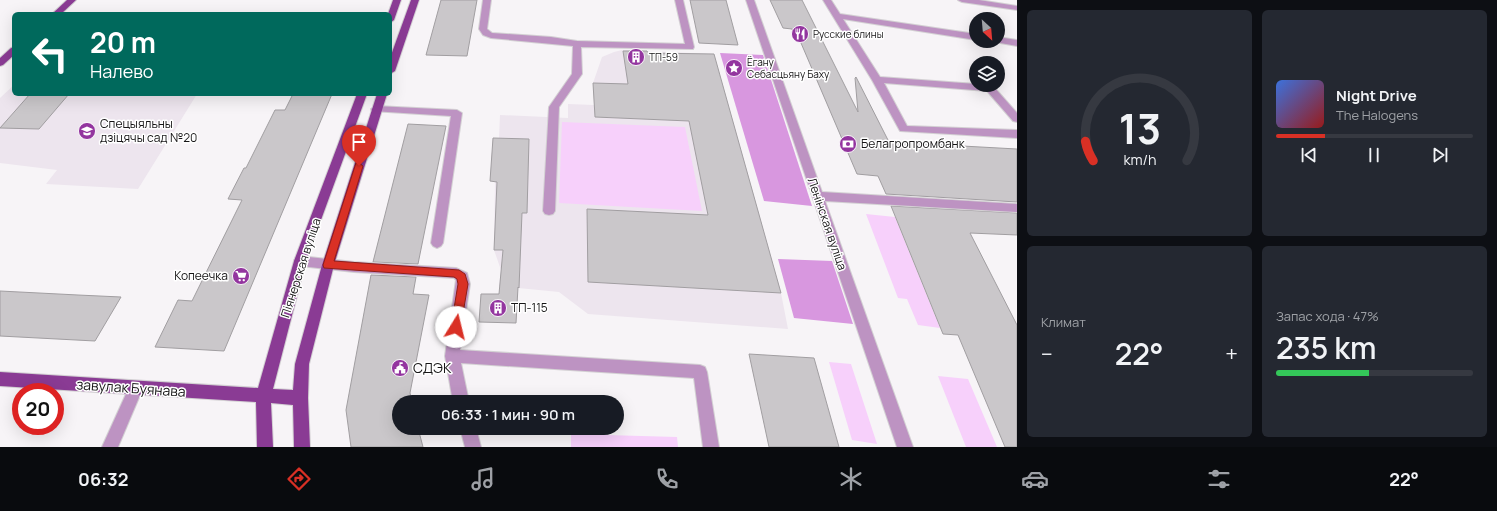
<!DOCTYPE html>
<html lang="ru">
<head>
<meta charset="utf-8">
<style>
	body { margin:0; font-family:Manrope,sans-serif; background:#242831; color:#f1f3f6; height:100vh; display:flex; flex-direction:column; font-size:15px; white-space:nowrap }
	* { box-sizing:border-box; margin:0 }
	p { font-size:13px; color:#9ea1a6 }
	.icon { flex:none; width:22px; height:22px; fill:none; stroke:currentColor; stroke-width:2; stroke-linecap:round; stroke-linejoin:round }
	.map { position:relative; flex:1; overflow:hidden }
	.sheet { display:flex; flex-direction:column; gap:10px; padding:10px; background:#0d0f14; width:480px }
	.sheet>* { flex:none }
	.guide { position:absolute; left:12px; top:12px; width:380px; height:84px; border-radius:6px; box-shadow:0 4px 16px #0002; background:#00695c; color:#fff; overflow:hidden }
	.needle { width:26px; rotate:154deg }
	.controls { position:absolute; left:969px; top:12px; display:grid; gap:8px }
	.controls a { display:grid; place-items:center; width:36px; height:36px; border-radius:50%; background:#171b24; box-shadow:0 4px 16px #0002; font-size:20px }
	.speed { position:absolute; left:12px; top:383px; display:flex; gap:8px; font-size:20px; font-weight:700; text-align:center }
	.speed>* { display:grid; place-content:center; width:52px; height:52px; border-radius:50%; background:#171b24; box-shadow:0 4px 16px #0002; line-height:1 }
	.speed .limit { border:6px solid #d22; background:#fff; color:#111 }
	.pin { position:absolute; display:grid; place-items:center; width:34px; height:34px; color:#fff; margin:-41px -17px; border-radius:50% 50% 50% 0; rotate:-45deg; box-shadow:0 0 4px #0007 }
	.pin .icon { rotate:45deg }
	.me { position:absolute; width:44px; margin:-22px; rotate:9deg; stroke-linejoin:round; filter:drop-shadow(0 0 3px #0008) }
	.turn { display:flex; align-items:center; gap:14px; height:84px; padding:0 12px; font-size:18px }
	.turn .icon { width:52px; height:52px; stroke-width:2.5 }
	.turn b { display:block; font-size:28px; line-height:34px }
	.big { font-size:30px; font-weight:600; line-height:1.1 }
	.sheet .card { flex:1; display:flex; flex-direction:column; justify-content:center; gap:6px; min-width:0; padding:0 14px; border-radius:6px; background:#242831 }
	.sheet .dial { align-items:center; gap:0 }
	.dial svg { height:104px; overflow:visible; fill:none; stroke:#363941; stroke-width:7; stroke-linecap:round; text-anchor:middle }
	.dial text { fill:#f1f3f6; stroke:none }
	.song { display:flex; align-items:center; gap:12px }
	.cover { width:48px; height:48px; border-radius:6px; background:linear-gradient(135deg,hsl(220 70% 55%),hsl(0 70% 35%)) }
	.played { height:4px; border-radius:2px; background:linear-gradient(90deg,#d93025 25%,#363941 25%) }
	.keys { display:flex; justify-content:space-around; direction:ltr }
	.heat { display:flex; justify-content:space-between; align-items:center; font-size:22px; direction:ltr }
	.charge { height:6px; border-radius:3px; background:linear-gradient(90deg,#34c759 47%,#363941 0) }
	.sheet .tiles { flex:1; display:grid; gap:10px; grid-template-columns:repeat(2,1fr) }
	.trip { position:absolute; left:392px; top:395px; width:232px; height:40px; border-radius:20px; background:#171b24; box-shadow:0 4px 16px #0002; font-weight:600; line-height:40px; text-align:center }
	.tab-bar { display:flex; height:64px; justify-content:space-around; align-items:center; background:#090b0e; color:#9ea1a6 }
	.tab-bar .icon { width:28px; height:28px }
	.tab-bar .active { color:#d93025 }
	.tab-bar b { font-size:18px; color:#f1f3f6 }
	main { display:flex; flex:1; min-height:0 }
	.map>svg:first-child { display:block }
</style>
</head>
<body>
<main>
<div class="map">
<svg width="1017" height="447" viewBox="0 0 1017 447">
	<rect width="100%" height="100%" fill="#f7f4f7"/>
	<g fill="#ede5ee">
		<path d="M622,50L714,54L781,293L788,329L588,314L559,292L499,286L501,270L494,250L495,182L490,181L493,138H499L500,115L568,118V104L594,105L593,83L602,57L614,52Z"/>
		<path d="M14,85V94H197L138,189L46,184L57,170L0,163V98Z"/>
	</g>
	<g fill="#f7d0fb">
		<path d="M562,122L685,127L702,211L559,203Z"/>
		<path d="M866,214L895,217L940,328L918,325L907,299L898,298Z"/>
		<path d="M829,362L851,364L877,444L852,440Z"/>
		<path d="M938,376L968,379L997,447H966Z"/>
		<path d="M571,434L677,437L678,447H571Z"/>
	</g>
	<g fill="#d897df">
		<path d="M720,53L763,55L812,206L764,201Z"/>
		<path d="M778,259L832,261L853,324L794,318Z"/>
	</g>
	<g fill="#cac7ca" stroke="#a19ea1">
		<path d="M441,0H477L467,56L426,55Z"/>
		<path d="M690,0H726L738,45L699,43Z"/>
		<path d="M770,0H802L858,112L855,78L856,77L889,142L1017,149V202L886,194L878,176L857,174L798,36H795L792,29L783,28Z"/>
		<path d="M623,51H647L648,53L714,54L781,293L588,282L587,209L708,215L689,121L595,117L593,83L628,84Z"/>
		<path d="M30,94H69L39,129L0,128Z"/>
		<path d="M293,94H332L224,351L155,347L178,300L192,301L242,200L228,199L244,168H246L275,110H285Z"/>
		<path d="M408,124L446,126L418,264L373,262Z"/>
		<path d="M493,138L529,139L527,213H522L519,288L518,287L516,323L479,322L481,294H499L503,250H494L497,182L490,181Z"/>
		<path d="M891,206L1017,213V235L970,233L1017,325V447H1005L958,335L943,334Z"/>
		<path d="M371,275L416,277L413,294L429,295L410,393L412,402H399V428H418L423,447H351L346,410Z"/>
		<path d="M0,291L78,295L121,297L95,341L0,336Z"/>
		<path d="M749,354L814,358L839,447H769Z"/>
	</g>
	<g fill="none" stroke-linecap="round" stroke-linejoin="round">
		<g stroke="#d3d0d3" stroke-width="2">
			<g id="minor">
				<path d="M483,0H491L487,29L492,33L551,37L577,41L685,44L675,0H683L694,47L693,49L581,47L582,74L559,107L555,211L553,214L549,215L545,214L543,211L549,107L572,74L573,46L491,38L483,35L479,29Z"/>
				<path d="M746,0H754L822,192L1017,204V212L825,201L913,447H897Z"/>
				<path d="M823,0H831L840,14L976,34V40L843,19L880,77L990,85L993,86L1017,113V122L1013,121L987,91L884,83L907,126L1017,130V138L900,131L872,80Z"/>
				<path d="M958,0H979L1017,6V10L962,2Z"/>
				<path d="M998,37L1017,40V46L995,42L998,41Z"/>
				<path d="M376,106L457,110L462,113L443,243L441,246L437,248L433,246L431,243L451,116L372,111L371,109Z"/>
				<path d="M300,256L354,262L456,268L467,273L470,284L460,350L700,365L705,367L707,372L719,447H703L694,378L461,363L469,402H453L445,356L456,280L454,278L354,272L300,266L296,265L294,261L296,257Z"/>
				<path d="M136,381L141,383L143,388L118,447H102L131,383Z"/>
				<path d="M460,428H476L481,447H465Z"/>
			</g>
		</g>
		<g stroke="#d3d0d3" stroke-width="2">
			<g id="major">
				<path d="M67,0H76L61,14H52Z"/>
				<path d="M393,0H401L394,20L390,23V14H388Z"/>
				<path d="M411,0H419L395,71L390,74V58Z"/>
				<path d="M14,47V55L3,65L0,66V58L11,48Z"/>
				<path d="M357,94H367L306,261L273,389L293,390L295,364L322,265L377,94H387L334,265L309,364L308,398L310,447H294L293,405L271,403L273,447H257L256,402L0,386V372L258,388L294,261Z"/>
			</g>
		</g>
		<use href="#minor" fill="#bd93c2" fill-rule="evenodd"/>
		<use href="#major" fill="#8a3b94" fill-rule="evenodd"/>
	</g>
	<path fill="#d93025" stroke="#8d1f18" d="M356,163H359L363,166L334,261L459,270L465,274L468,284L460,331L456,332L452,331L451,327L458,284L457,279L454,277L324,268L323,265Z"/>
	<defs>
		<g id="restaurant-disc" transform="scale(0.9)"><circle r="9.5" fill="#93359f" stroke="#fff"/><path d="M-5-6h1v4h1v-4h1v4h1v-4h1v5L-1.5 .5V6h-2V.5L-5-1ZM5-6V6H3V1.5H1.5Q1.5-4 5-6Z" fill="#fff"/></g>
		<g id="building-disc" transform="scale(0.9)"><circle r="9.5" fill="#93359f" stroke="#fff"/><path d="M-4-6H4V6H1V3H-1V6H-4ZM-2.5-4.3h1.7v1.8h-1.7ZM.8-4.3h1.7v1.8H.8ZM-2.5-1h1.7V.8h-1.7ZM.8-1h1.7V.8H.8Z" fill="#fff"/></g>
		<g id="sight-disc" transform="scale(0.9)"><circle r="9.5" fill="#93359f" stroke="#fff"/><path d="M0-6L1.8-2.2L6-1.7L2.9 1.2L3.7 5.4L0 3.3L-3.7 5.4L-2.9 1.2L-6-1.7L-1.8-2.2Z" fill="#fff"/></g>
		<g id="school-disc" transform="scale(0.9)"><circle r="9.5" fill="#93359f" stroke="#fff"/><path d="M0-5L7-2L0 1L-7-2ZM-4 1L0 2.5L4 1V4Q0 6-4 4Z" fill="#fff"/></g>
		<g id="bank-disc" transform="scale(0.9)"><circle r="9.5" fill="#93359f" stroke="#fff"/><path d="M-6-4H6V4H-6ZM0-2.3a2.3 2.3 0 1 0 0 4.6a2.3 2.3 0 1 0 0-4.6Z" fill="#fff"/></g>
		<g id="supermarket-disc" transform="scale(0.9)"><circle r="9.5" fill="#93359f" stroke="#fff"/><path d="M-6-5.5h2.5l.6 2H6L4.5 2H-2.5L-4.4-4H-6ZM-1.5 3.2a1.3 1.3 0 1 0 .1 0ZM3 3.2a1.3 1.3 0 1 0 .1 0Z" fill="#fff"/></g>
		<g id="civic-disc" transform="scale(0.9)"><circle r="9.5" fill="#93359f" stroke="#fff"/><path d="M-.6-6.5H3V-4.5H.6V-3L4-1V1h2V6H-6V1h2V-1L-.6-3ZM-1.2 2.5V6h2.4V2.5Z" fill="#fff"/></g>
	</defs>
	<g fill-rule="evenodd">
		<use href="#restaurant-disc" x="800" y="34"/>
		<use href="#building-disc" x="636" y="57"/>
		<use href="#sight-disc" x="734" y="68"/>
		<use href="#school-disc" x="87" y="131"/>
		<use href="#bank-disc" x="848" y="144"/>
		<use href="#supermarket-disc" x="241" y="276"/>
		<use href="#building-disc" x="498" y="308"/>
		<use href="#civic-disc" x="400" y="368"/>
	</g>
	<g text-anchor="middle" stroke-width="3" stroke-linejoin="round" paint-order="stroke">
		<g font-size="10" fill="#161516" stroke="#fff" text-anchor="start">
			<text x="813" y="38">Русские блины</text>
			<text x="649" y="61">ТП-59</text>
			<text x="747" y="66">Ёгану<tspan x="747" dy="12">Себасцьяну Баху</tspan></text>
		</g>
		<g font-size="12" fill="#161516" stroke="#fff" text-anchor="start">
			<text x="100" y="128">Спецыяльны<tspan x="100" dy="14">дзіцячы сад №20</tspan></text>
			<text x="861" y="148">Белагропромбанк</text>
			<text x="228" y="280" text-anchor="end">Копеечка</text>
			<text x="511" y="312">ТП-115</text>
		</g>
		<g font-size="12" fill="#161516" stroke="#fff">
			<text transform="translate(827 224) rotate(71)" y="4">Ленінская вуліца</text>
			<text transform="translate(301 268) rotate(-72)" y="4">Піянерская вуліца</text>
		</g>
		<g font-size="14" fill="#161516" stroke="#fff" text-anchor="start">
			<text x="413" y="373">СДЭК</text>
		</g>
		<g font-size="14" fill="#161516" stroke="#fff">
			<text transform="translate(131 388) rotate(4)" y="5">завулак Буянава</text>
		</g>
	</g>
</svg>
<div class="controls">
<a><svg class="needle" viewBox="-14 -14 28 28"><path d="M0-13l5 13h-10z" fill="#e53935"/><path d="M0 13l5-13h-10z" fill="#9ea1a6"/></svg></a>
<a><svg class="icon" aria-label="layers" viewBox="0 0 24 24"><path d="M12 4l9 5-9 5-9-5zM3 14l9 5 9-5"/></svg></a>
</div>
<div class="speed"><div class="limit">20</div></div>
<div class="pin" style="left:359px;top:166px;background:#d93025"><svg class="icon" aria-label="arrive" viewBox="0 0 24 24"><path d="M6 21V4h12l-3 4 3 4H6"/></svg></div>
<svg class="me" style="left:456px;top:327px" viewBox="-20 -20 40 40"><circle r="19" fill="#fff"/><path d="M0-13L10 11 0 6-10 11z" fill="#d93025"/></svg>
<div class="trip">06:33 · 1 мин · 90 m</div>
<div class="guide">
<div class="turn"><svg class="icon" aria-label="left" viewBox="0 0 24 24"><path d="M17 20v-9H6M10 6l-5 5 5 5"/></svg><div><b>20 m</b>Налево</div></div>
</div>
</div>
<section class="sheet">
<div class="tiles">
<div class="card dial"><svg viewBox="0 0 100 80">
<path d="M14 69A42 42 0 1 1 86 69"/>
<path d="M14 69A42 42 0 0 1 8 54" stroke="#d93025"/>
<text x="50" y="56" font-size="32" font-weight="700">13</text>
<text x="50" y="72" font-size="11">km/h</text>
</svg></div>
<div class="card">
<div class="song"><i class="cover"></i><div><b>Night Drive</b><p>The Halogens</p></div></div>
<div class="played"></div>
<div class="keys"><svg class="icon" aria-label="previous" viewBox="0 0 24 24"><path d="M18 5L8 12l10 7zM5 5v14"/></svg><svg class="icon" aria-label="pause" viewBox="0 0 24 24"><path d="M8 5v14M16 5v14"/></svg><svg class="icon" aria-label="next" viewBox="0 0 24 24"><path d="M6 5l10 7-10 7zM19 5v14"/></svg></div>
</div>
<div class="card"><p>Климат</p>
<div class="heat"><a>−</a><b class="big">22°</b><a>+</a></div>
</div>
<div class="card"><p>Запас хода · 47%</p><b class="big">235 km</b><div class="charge"></div></div>
</div>
</section>
</main>
<nav class="tab-bar">
<b>06:32</b>
<svg class="icon active" aria-label="directions" viewBox="0 0 24 24"><path d="M12 3l9 9-9 9-9-9zM9 14v-3h6M13 9l2 2-2 2"/></svg>
<svg class="icon" aria-label="music" viewBox="0 0 24 24"><path d="M9 18V5l10-2v13"/><circle cx="6" cy="18" r="3"/><circle cx="16" cy="16" r="3"/></svg>
<svg class="icon" aria-label="phone" viewBox="0 0 24 24"><path d="M5 4h4l2 5-3 2q2 4 5 5l2-3 5 2v4C11 20 4 13 5 4z"/></svg>
<svg class="icon" aria-label="climate" viewBox="0 0 24 24"><path d="M12 3v18M4 7l16 10M4 17L20 7"/></svg>
<svg class="icon" aria-label="car" viewBox="0 0 24 24"><path d="M5 17H2v-5l4-1 3-4h7l3 4 3 1v5h-3M9 17h6M6 11h13"/><circle cx="7" cy="17" r="2"/><circle cx="17" cy="17" r="2"/></svg>
<svg class="icon" aria-label="filters" viewBox="0 0 24 24"><path d="M4 7h16M4 17h16"/><circle cx="9" cy="7" r="2"/><circle cx="15" cy="17" r="2"/></svg>
<b>22°</b>
</nav>
</body>
</html>
